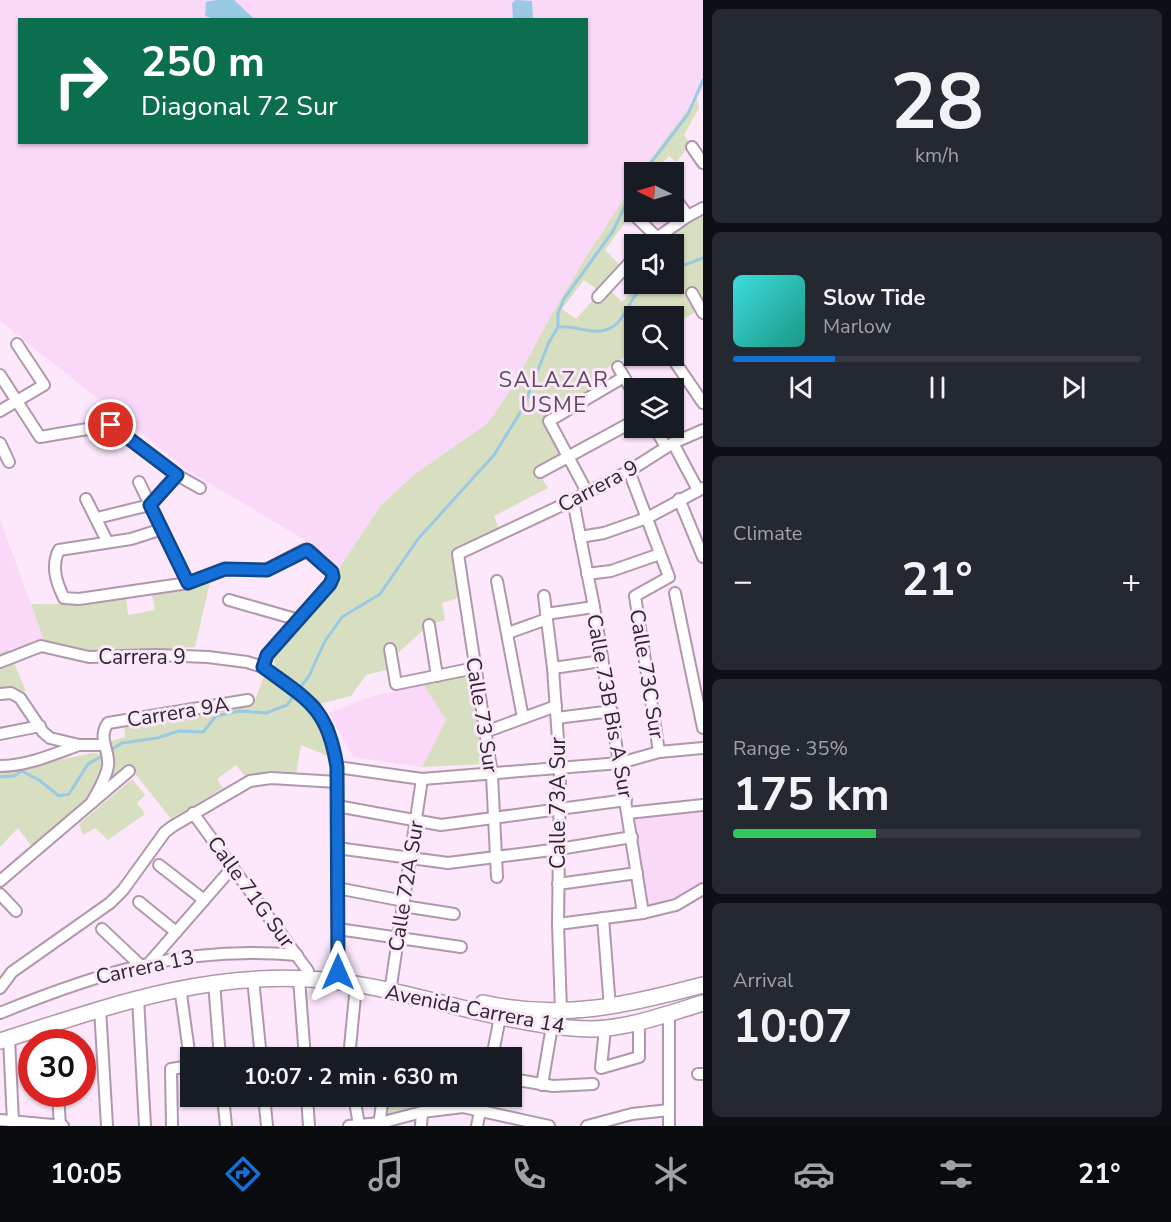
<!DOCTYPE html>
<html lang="en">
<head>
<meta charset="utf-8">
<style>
	body { margin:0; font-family:"Nunito Sans",sans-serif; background:#242831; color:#f1f3f6; height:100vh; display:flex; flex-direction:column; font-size:22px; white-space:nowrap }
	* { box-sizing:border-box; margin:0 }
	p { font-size:20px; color:#9ea1a6 }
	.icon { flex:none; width:33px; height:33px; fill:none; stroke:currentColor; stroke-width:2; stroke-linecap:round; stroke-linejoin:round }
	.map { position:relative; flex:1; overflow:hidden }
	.drawer { display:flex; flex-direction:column; gap:9px; padding:9px; background:#0d0f14; width:468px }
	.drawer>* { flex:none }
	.guide { position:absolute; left:18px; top:18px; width:570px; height:126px; border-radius:0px; box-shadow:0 2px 4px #0004; background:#0b6e4f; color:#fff; overflow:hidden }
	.needle { width:39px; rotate:275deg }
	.tools { position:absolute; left:624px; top:162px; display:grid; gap:12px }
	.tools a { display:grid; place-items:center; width:60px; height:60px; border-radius:0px; background:#171b24; box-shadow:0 2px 4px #0004; font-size:30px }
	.speed { position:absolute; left:18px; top:1029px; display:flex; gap:12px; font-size:30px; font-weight:700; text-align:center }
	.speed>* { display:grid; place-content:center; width:78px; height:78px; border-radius:50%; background:#171b24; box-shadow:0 2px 4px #0004; line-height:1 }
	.speed .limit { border:9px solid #d22; background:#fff; color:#111 }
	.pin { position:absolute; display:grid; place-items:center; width:51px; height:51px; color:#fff; margin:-26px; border:3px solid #fff; border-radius:50%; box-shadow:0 2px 6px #0007 }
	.me { position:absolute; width:66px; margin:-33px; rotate:0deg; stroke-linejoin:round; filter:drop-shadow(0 0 4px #0008) }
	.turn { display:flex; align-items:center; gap:21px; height:126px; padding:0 24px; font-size:27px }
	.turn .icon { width:78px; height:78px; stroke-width:2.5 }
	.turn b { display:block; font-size:42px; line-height:51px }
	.big { font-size:45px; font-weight:700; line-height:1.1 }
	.drawer .widget { flex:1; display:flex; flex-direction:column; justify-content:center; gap:9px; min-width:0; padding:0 21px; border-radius:9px; background:#242831 }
	.drawer .dial { align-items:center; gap:0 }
	.dial b { font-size:78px; line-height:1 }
	.song { display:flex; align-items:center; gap:18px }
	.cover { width:72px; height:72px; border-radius:9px; background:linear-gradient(135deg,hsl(180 70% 55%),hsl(170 70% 35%)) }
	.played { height:6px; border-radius:3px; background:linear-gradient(90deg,#156fd9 25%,#363941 25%) }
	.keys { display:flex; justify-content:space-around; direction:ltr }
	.heat { display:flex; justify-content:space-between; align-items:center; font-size:33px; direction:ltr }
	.charge { height:9px; border-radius:4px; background:linear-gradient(90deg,#34c759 35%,#363941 0) }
	.trip { position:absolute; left:180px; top:1047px; width:342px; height:60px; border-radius:0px; background:#171b24; box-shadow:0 2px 4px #0004; font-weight:700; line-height:60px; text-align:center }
	.tab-bar { display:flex; height:96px; justify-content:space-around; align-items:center; background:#090b0e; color:#9ea1a6 }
	.tab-bar .icon { width:42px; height:42px }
	.tab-bar .on { color:#156fd9 }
	.tab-bar b { font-size:27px; color:#f1f3f6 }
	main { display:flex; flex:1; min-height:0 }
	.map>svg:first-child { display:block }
</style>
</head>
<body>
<main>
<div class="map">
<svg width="703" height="1126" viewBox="0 0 703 1126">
	<rect width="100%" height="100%" fill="#fce7fb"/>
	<g fill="#f9d9f7" fill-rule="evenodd">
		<path d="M0,0H703V90L641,172H634V183L586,257L549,319L514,385L488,423L415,474L381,505L340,567L305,540L189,471L0,321ZM20,20H586V142H20Z"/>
		<path d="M0,519L44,641L8,649L0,653Z"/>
		<path d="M424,685L446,720L422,767L353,757L329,713L370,697Z"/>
		<path d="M703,806V884L670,904L647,908L635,818L665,811Z"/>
	</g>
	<g fill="#d8dfc0">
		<path d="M697,97L699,108L684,135L691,144L676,162L669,156L654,172H641Z"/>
		<path d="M634,183V210L605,250L621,266L599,291L584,280L562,309L576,319L594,299L599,303L610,290L622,302L639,284H674V244H669L664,237L703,212V300L692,305L695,312L674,326V316H634V351L603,371L608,380L543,418L564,455L537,471L548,488L494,516L501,534L458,554L464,596L442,603L445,620L429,625L392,658L394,668L366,675L351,696L319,704L275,668L273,655L333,585L340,567L381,505L415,474L488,423L514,385L549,319L586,257Z"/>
		<path d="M210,582L195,647L103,653L81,652L44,641L31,604H77L126,597L128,615L155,610L151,589Z"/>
		<path d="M8,649L26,691L0,697V653Z"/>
		<path d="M471,675L486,764L422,767L446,720L424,685Z"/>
		<path d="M264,676L318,717L326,735L330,757L301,745L296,775L262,773L246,777L236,765L217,779L223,788L171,819L130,767L105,788C110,771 115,759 108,742L125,737L124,725L255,700Z"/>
		<path d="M93,753L99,754C104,762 102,767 98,776C86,808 58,826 32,847L18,828L0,847V772Z"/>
		<path d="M132,779L145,795L137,803L145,814L108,840L95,828L83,835L79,824Z"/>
		<path d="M388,1097H397L452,1103L413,1108L385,1116Z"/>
	</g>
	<g fill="#9ac9e4">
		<path d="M216,0H234L253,18L218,20L205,16L206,2Z"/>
		<path d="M516,0L532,1L533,19H513L512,3Z"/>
	</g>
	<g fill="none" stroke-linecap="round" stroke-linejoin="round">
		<g stroke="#9ac9e4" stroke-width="3">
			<path d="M644,172L688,114L703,80"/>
			<path d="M674,269L703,258"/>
			<path d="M558,327V313L564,299L613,231L634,187"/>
			<path d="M109,751L122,743L157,738L179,731L203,732L216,716L240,711L266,713L287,705L309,676L325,641L342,617L380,594L418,539L494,455L523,408L549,342L558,327C573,325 587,333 601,331C624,328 625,305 639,291C642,288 647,286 651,284"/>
			<path d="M0,777L14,776L22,771L39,780L59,796L69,794L88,764L104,755"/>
		</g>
		<g stroke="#b097ae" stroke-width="14">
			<g id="street">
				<path d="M692,147L703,163"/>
				<path d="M674,197L688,216"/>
				<path d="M633,214L664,244"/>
				<path d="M648,244L688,216L703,208"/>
				<path d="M674,256L677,261"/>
				<path d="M692,293L703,313"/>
				<path d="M598,297L634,258"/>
				<path d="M671,356L703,403"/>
				<path d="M618,367L634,394"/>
				<path d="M0,375L40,437L111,425L177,475L200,488"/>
				<path d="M0,411L44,385L17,344"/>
				<path d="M655,428L666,447"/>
				<path d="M0,443L9,462"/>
				<path d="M673,443L698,490"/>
				<path d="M629,471L669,577L635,596L659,752"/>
				<path d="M540,472L634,421"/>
				<path d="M139,482L188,583"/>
				<path d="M587,492L549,421L624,377"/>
				<path d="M86,499L107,541"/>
				<path d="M679,499L703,557"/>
				<path d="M573,500L594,607L643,913"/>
				<path d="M97,518L150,505L177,475"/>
				<path d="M162,529L131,539L59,550C51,566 56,582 64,598L79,599L188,583L225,569L266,570L304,550L310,551L332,572L333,577L330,584L267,655L263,667"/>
				<path d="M580,537L604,533L647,518L703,488"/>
				<path d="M587,574L611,571L660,554"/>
				<path d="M497,581L523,718"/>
				<path d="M675,593L703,728"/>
				<path d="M544,596L553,668L560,768L558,924L561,1011"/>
				<path d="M229,600L299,620"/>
				<path d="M546,614L594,607"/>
				<path d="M429,625L437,676"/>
				<path d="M508,633L547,619"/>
				<path d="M390,649L396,684L475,668"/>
				<path d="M0,662L41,646L89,657L157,655L208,657L247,662L263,667L314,706L328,729L337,767L338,973"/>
				<path d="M553,668L602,661"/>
				<path d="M0,694L11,693L20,698L43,732L50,738L79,745H104"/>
				<path d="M557,718L612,711"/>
				<path d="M485,732L556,706"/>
				<path d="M0,734L40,726"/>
				<path d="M0,766C27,766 54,754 79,745"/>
				<path d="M337,767L422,779L620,763L659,752L703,748"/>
				<path d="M92,802C98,791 106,779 108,766C110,750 97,738 108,723L248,700"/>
				<path d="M337,806L441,825L626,800"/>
				<path d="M193,813L308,971"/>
				<path d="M628,813L703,805"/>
				<path d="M337,848L448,863L559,849L632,837"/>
				<path d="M159,865L204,900"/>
				<path d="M497,877L492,775L458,554L573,500L629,471L673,443L703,430"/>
				<path d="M0,881L129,771"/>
				<path d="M558,884L637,873"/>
				<path d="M337,888L404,901"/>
				<path d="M0,894L16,911"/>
				<path d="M139,902L176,932"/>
				<path d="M403,906L454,914"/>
				<path d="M603,918L610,1008"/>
				<path d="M558,924L643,913L676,905L703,889"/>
				<path d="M102,929L140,965"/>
				<path d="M338,929L461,947"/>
				<path d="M150,962L232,868"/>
				<path d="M253,979L261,1058"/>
				<path d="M299,979L305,1058"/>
				<path d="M214,982L220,1058"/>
				<path d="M180,987L190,1059"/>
				<path d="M0,988L12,972L110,903L123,890L165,832L173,826L250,781L271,778L337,782"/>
				<path d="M390,992L422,779"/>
				<path d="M138,998L145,1126"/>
				<path d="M100,1008L107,1126"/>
				<path d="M0,1013C101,972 185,945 297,955"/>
				<path d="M669,1013V1126"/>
				<path d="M54,1024L55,1042"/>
				<path d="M605,1028L601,1068L639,1057V1022"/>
				<path d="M9,1038L13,1122"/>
				<path d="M349,1058L356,985"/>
				<path d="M362,1058L371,1056L400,1058"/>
				<path d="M492,1058L500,1017"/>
				<path d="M698,1074H703"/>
				<path d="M512,1079L553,1086L593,1084"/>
				<path d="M542,1085L552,1026"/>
				<path d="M58,1094L60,1126"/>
				<path d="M223,1096L226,1126"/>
				<path d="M264,1096L267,1126"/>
				<path d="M307,1096L309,1126"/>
				<path d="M354,1096L359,1125"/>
				<path d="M0,1120L63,1126"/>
				<path d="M172,1126L171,1069L190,1066"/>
				<path d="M349,1126L380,1123L422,1112L463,1107L549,1126"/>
				<path d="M379,1126L383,1096"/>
				<path d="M421,1126L422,1112"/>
				<path d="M477,1126L483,1096"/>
				<path d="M587,1126L632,1114L669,1110"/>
			</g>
		</g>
		<g stroke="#b097ae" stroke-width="18">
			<g id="primary">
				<path d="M483,1003C561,1021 628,1005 703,985"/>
				<path d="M0,1041C110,1006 206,970 324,980C389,986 452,1008 516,1020C541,1025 566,1029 592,1029C630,1028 667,1014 703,1003"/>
			</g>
		</g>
		<use href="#street" stroke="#fff" stroke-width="10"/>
		<use href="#primary" stroke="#fff" stroke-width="15"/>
	</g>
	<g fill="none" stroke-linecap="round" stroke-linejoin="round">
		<g stroke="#0e488d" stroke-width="15">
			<path id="route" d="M111,425L177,475L150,505L188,583L225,569L267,570L307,550L332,572L333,577L330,584L267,655L263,667C308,700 328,708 337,767L338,972"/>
		</g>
		<use href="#route" stroke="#156fd9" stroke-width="10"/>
	</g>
	<g text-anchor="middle" stroke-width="6" stroke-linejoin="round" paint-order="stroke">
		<g font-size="21" fill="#2e252e" stroke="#fce7fb">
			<text transform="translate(598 486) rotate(-28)" y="7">Carrera 9</text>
			<text x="142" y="664">Carrera 9</text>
			<text transform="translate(647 674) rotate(81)" y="7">Calle 73C Sur</text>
			<text transform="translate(610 706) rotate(80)" y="7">Calle 73B Bis A Sur</text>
			<text transform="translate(178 712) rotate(-9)" y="7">Carrera 9A</text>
			<text transform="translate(482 715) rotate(81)" y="7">Calle 73 Sur</text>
			<text transform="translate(558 803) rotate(-90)" y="7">Calle 73A Sur</text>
			<text transform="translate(406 886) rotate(-81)" y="7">Calle 72A Sur</text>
			<text transform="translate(251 892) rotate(54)" y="7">Calle 71G Sur</text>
			<text transform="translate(145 967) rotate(-12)" y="7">Carrera 13</text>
			<text transform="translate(475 1009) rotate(11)" y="7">Avenida Carrera 14</text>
		</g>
		<g font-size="22" letter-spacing="1.5" fill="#5f495e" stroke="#fce7fb">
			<text x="554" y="387">SALAZAR<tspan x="554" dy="25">USME</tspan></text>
		</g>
	</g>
</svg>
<div class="tools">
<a><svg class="needle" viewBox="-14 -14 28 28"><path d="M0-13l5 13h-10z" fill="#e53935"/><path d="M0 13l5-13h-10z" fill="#9ea1a6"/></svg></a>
<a><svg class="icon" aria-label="sound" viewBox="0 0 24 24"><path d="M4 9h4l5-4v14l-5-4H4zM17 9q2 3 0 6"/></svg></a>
<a><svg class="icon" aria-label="search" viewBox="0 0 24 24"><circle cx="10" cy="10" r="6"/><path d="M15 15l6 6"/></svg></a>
<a><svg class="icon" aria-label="layers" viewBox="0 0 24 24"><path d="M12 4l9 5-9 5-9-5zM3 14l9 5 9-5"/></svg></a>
</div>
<div class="speed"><div class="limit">30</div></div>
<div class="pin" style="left:111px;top:425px;background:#d93025"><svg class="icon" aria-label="arrive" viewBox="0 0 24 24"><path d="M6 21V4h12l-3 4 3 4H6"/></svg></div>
<svg class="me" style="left:338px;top:972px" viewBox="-20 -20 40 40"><path d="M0-17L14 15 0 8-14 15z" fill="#156fd9" stroke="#fff" stroke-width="4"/></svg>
<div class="trip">10:07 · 2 min · 630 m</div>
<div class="guide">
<div class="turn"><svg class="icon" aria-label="right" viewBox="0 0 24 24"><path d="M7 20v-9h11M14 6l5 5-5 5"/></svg><div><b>250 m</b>Diagonal 72 Sur</div></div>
</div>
</div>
<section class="drawer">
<div class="widget dial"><b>28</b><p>km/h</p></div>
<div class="widget">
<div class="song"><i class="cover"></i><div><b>Slow Tide</b><p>Marlow</p></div></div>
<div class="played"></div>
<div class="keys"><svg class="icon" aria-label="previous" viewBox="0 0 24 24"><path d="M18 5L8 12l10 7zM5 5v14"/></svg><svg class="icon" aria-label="pause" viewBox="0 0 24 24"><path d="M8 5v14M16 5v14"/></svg><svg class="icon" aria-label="next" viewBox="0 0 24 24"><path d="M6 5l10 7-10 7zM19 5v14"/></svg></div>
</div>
<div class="widget"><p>Climate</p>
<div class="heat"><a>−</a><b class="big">21°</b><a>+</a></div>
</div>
<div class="widget"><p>Range · 35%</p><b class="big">175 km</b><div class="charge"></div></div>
<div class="widget"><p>Arrival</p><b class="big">10:07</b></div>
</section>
</main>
<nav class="tab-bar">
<b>10:05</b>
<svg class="icon on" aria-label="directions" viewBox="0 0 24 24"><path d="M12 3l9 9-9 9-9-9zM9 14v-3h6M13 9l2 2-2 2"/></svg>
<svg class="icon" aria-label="music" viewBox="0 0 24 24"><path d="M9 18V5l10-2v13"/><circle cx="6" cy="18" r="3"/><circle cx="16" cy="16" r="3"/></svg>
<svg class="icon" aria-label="phone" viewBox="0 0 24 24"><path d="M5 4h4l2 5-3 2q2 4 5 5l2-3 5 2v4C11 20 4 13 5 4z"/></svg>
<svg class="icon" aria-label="climate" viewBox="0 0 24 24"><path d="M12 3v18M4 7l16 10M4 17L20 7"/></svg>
<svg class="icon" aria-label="car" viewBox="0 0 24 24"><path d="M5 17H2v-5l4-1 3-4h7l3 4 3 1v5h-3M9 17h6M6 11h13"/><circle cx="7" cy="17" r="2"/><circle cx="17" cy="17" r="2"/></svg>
<svg class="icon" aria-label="filters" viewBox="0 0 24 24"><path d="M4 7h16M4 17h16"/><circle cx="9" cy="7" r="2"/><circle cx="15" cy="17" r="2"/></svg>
<b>21°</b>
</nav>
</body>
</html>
